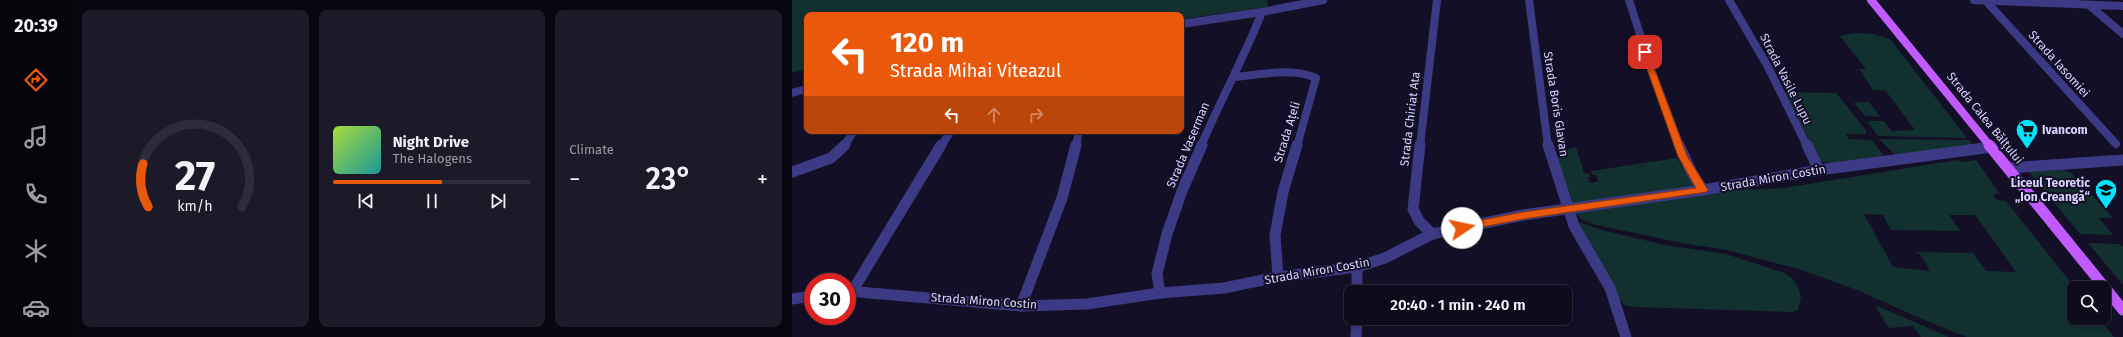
<!DOCTYPE html>
<html lang="en">
<head>
<meta charset="utf-8">
<style>
	body { margin:0; font-family:"Fira Sans",sans-serif; background:#1c1929; color:#f1f3f6; height:100vh; display:flex; flex-direction:column; font-size:15px; white-space:nowrap }
	* { box-sizing:border-box; margin:0 }
	p { font-size:13px; color:#9b9ba3 }
	.icon { flex:none; width:22px; height:22px; fill:none; stroke:currentColor; stroke-width:2; stroke-linecap:round; stroke-linejoin:round }
	.map { position:relative; flex:1; overflow:hidden }
	.drawer { display:flex; flex-direction:column; gap:10px; padding:10px; background:#08060f; width:720px }
	.drawer>* { flex:none }
	.banner { position:absolute; left:12px; top:12px; width:380px; height:122px; border-radius:8px; box-shadow:0 2px 6px #0003,0 0 0 1px #2e2b3b; background:#ea580c; color:#fff; overflow:hidden }
	.buttons { position:absolute; left:1275px; top:281px; display:grid; gap:8px }
	.buttons a { display:grid; place-items:center; width:44px; height:44px; border-radius:8px; background:#0e0b1c; box-shadow:0 2px 6px #0003,0 0 0 1px #2e2b3b; font-size:20px }
	.speed { position:absolute; left:12px; top:273px; display:flex; gap:8px; font-size:20px; font-weight:700; text-align:center }
	.speed>* { display:grid; place-content:center; width:52px; height:52px; border-radius:50%; background:#0e0b1c; box-shadow:0 2px 6px #0003,0 0 0 1px #2e2b3b; line-height:1 }
	.speed .limit { border:6px solid #d22; background:#fff; color:#111 }
	.pin { position:absolute; display:grid; place-items:center; width:34px; height:34px; color:#fff; margin:-17px; border-radius:8px; box-shadow:0 2px 6px #0006 }
	.me { position:absolute; width:44px; margin:-22px; rotate:79deg; stroke-linejoin:round; filter:drop-shadow(0 0 3px #0008) }
	.turn { display:flex; align-items:center; gap:14px; height:84px; padding:0 20px; font-size:18px }
	.turn .icon { width:52px; height:52px; stroke-width:2.5 }
	.turn b { display:block; font-size:28px; line-height:34px }
	.lanes { display:flex; align-items:center; height:38px; padding:0 20px; background:#0003; justify-content:center; gap:20px; direction:ltr }
	.lanes .off { opacity:.35 }
	.big { font-size:30px; font-weight:600; line-height:1.1 }
	.drawer .widget { flex:1; display:flex; flex-direction:column; justify-content:center; gap:6px; min-width:0; padding:0 14px; border-radius:8px; background:#1c1929 }
	.drawer .dial { align-items:center; gap:0 }
	.dial svg { height:104px; overflow:visible; fill:none; stroke:#2e2b3b; stroke-width:7; stroke-linecap:round; text-anchor:middle }
	.dial text { fill:#f1f3f6; stroke:none }
	.song { display:flex; align-items:center; gap:12px }
	.cover { width:48px; height:48px; border-radius:6px; background:linear-gradient(135deg,hsl(80 70% 55%),hsl(180 70% 35%)) }
	.played { height:4px; border-radius:2px; background:linear-gradient(90deg,#ea580c 55%,#2e2b3b 55%) }
	.keys { display:flex; justify-content:space-around; direction:ltr }
	.heat { display:flex; justify-content:space-between; align-items:center; font-size:22px; direction:ltr }
	.drawer .tiles { flex:1; display:grid; gap:10px; grid-template-columns:repeat(3,1fr) }
	.trip { position:absolute; left:552px; top:285px; width:228px; height:40px; border-radius:8px; background:#0e0b1c; box-shadow:0 2px 6px #0003,0 0 0 1px #2e2b3b; font-weight:600; line-height:40px; text-align:center }
	main { display:flex; flex:1; min-height:0 }
	.tabs { display:flex; flex-direction:column; width:72px; justify-content:space-around; align-items:center; background:#06040b; color:#9b9ba3 }
	.tabs .icon { width:28px; height:28px }
	.tabs .active { color:#ea580c }
	.tabs b { font-size:18px; color:#f1f3f6 }
	.map>svg:first-child { display:block }
</style>
</head>
<body>
<main>
<nav class="tabs">
<b>20:39</b>
<svg class="icon active" aria-label="directions" viewBox="0 0 24 24"><path d="M12 3l9 9-9 9-9-9zM9 14v-3h6M13 9l2 2-2 2"/></svg>
<svg class="icon" aria-label="music" viewBox="0 0 24 24"><path d="M9 18V5l10-2v13"/><circle cx="6" cy="18" r="3"/><circle cx="16" cy="16" r="3"/></svg>
<svg class="icon" aria-label="phone" viewBox="0 0 24 24"><path d="M5 4h4l2 5-3 2q2 4 5 5l2-3 5 2v4C11 20 4 13 5 4z"/></svg>
<svg class="icon" aria-label="climate" viewBox="0 0 24 24"><path d="M12 3v18M4 7l16 10M4 17L20 7"/></svg>
<svg class="icon" aria-label="car" viewBox="0 0 24 24"><path d="M5 17H2v-5l4-1 3-4h7l3 4 3 1v5h-3M9 17h6M6 11h13"/><circle cx="7" cy="17" r="2"/><circle cx="17" cy="17" r="2"/></svg>
</nav>
<section class="drawer">
<div class="tiles">
<div class="widget dial"><svg viewBox="0 0 100 80">
<path d="M14 69A42 42 0 1 1 86 69"/>
<path d="M14 69A42 42 0 0 1 10 36" stroke="#ea580c"/>
<text x="50" y="56" font-size="32" font-weight="700">27</text>
<text x="50" y="72" font-size="11">km/h</text>
</svg></div>
<div class="widget">
<div class="song"><i class="cover"></i><div><b>Night Drive</b><p>The Halogens</p></div></div>
<div class="played"></div>
<div class="keys"><svg class="icon" aria-label="previous" viewBox="0 0 24 24"><path d="M18 5L8 12l10 7zM5 5v14"/></svg><svg class="icon" aria-label="pause" viewBox="0 0 24 24"><path d="M8 5v14M16 5v14"/></svg><svg class="icon" aria-label="next" viewBox="0 0 24 24"><path d="M6 5l10 7-10 7zM19 5v14"/></svg></div>
</div>
<div class="widget"><p>Climate</p>
<div class="heat"><a>−</a><b class="big">23°</b><a>+</a></div>
</div>
</div>
</section>
<div class="map">
<svg width="1331" height="337" viewBox="0 0 1331 337">
	<rect width="100%" height="100%" fill="#130f26"/>
	<g fill="#12302f" fill-rule="evenodd">
		<path d="M0,0H475L476,7L389,19V15H15V70L0,72Z"/>
		<path d="M1061,33L1081,34L1098,39L1175,138L1086,136L1076,123L1077,121H1091L1100,131L1123,130L1094,91L1081,90L1067,69H1074L1048,36Z"/>
		<path d="M992,92L1044,93L1074,130V134H1054L1057,139L1080,140L1093,158L1039,164L1028,161Z"/>
		<path d="M1066,102H1077L1088,117L1073,116L1062,103Z"/>
		<path d="M1087,139L1177,140L1181,146L1103,155Z"/>
		<path d="M784,147L792,173H796L799,177H795L799,183L806,181L804,175H801L799,171L885,158L903,183L902,187L784,205L777,201L765,157L770,151Z"/>
		<path d="M1165,160L1170,162L1184,160L1207,193L1201,195L1205,200L1214,201L1283,288L1282,318H1307L1322,337H1175L1137,322L1065,290L1010,270L935,250L890,243L800,224L789,219L784,213L942,190L992,188ZM1072,214L1091,215L1099,230L1168,231L1157,215H1183L1224,272L1194,271L1181,253L1123,252L1128,254L1138,271L1101,267Z"/>
		<path d="M1270,170L1280,173L1321,218H1307L1321,235L1288,234L1237,172Z"/>
		<path d="M785,223H789L814,231L873,245L934,254L993,273L1001,279L1007,290L1009,297L1006,310L1001,312L842,307L833,305L826,298Z"/>
		<path d="M1296,243L1328,244L1331,247V285Z"/>
		<path d="M1083,306L1088,307L1157,337H1129L1121,326L1097,328Z"/>
	</g>
	<g fill="none" stroke-linecap="round" stroke-linejoin="round">
		<g stroke="#3d3a85" stroke-width="8">
			<path d="M737,0L756,146"/>
			<path d="M837,0L861,75L888,146"/>
			<path d="M937,0L976,67L1015,146"/>
			<path d="M1182,0L1331,6"/>
			<path d="M1194,1L1324,144"/>
			<path d="M1297,5L1331,34"/>
			<path d="M389,24L470,12L531,0"/>
			<path d="M442,77C468,75 499,67 524,78L505,146"/>
			<path d="M0,93L15,89"/>
			<path d="M52,146L62,131"/>
			<path d="M149,146L159,131"/>
			<path d="M284,146L287,131"/>
			<path d="M409,146C428,101 452,58 470,12"/>
			<path d="M628,146L645,0"/>
		</g>
		<g stroke="#3d3a85" stroke-width="11">
			<path d="M628,145L621,209L627,221L640,234"/>
			<path d="M756,145L782,226L818,288L834,337"/>
			<path d="M887,145L900,173L911,190"/>
			<path d="M1015,145L1027,170"/>
			<path d="M1217,168L1331,160"/>
			<path d="M0,172L39,158L53,145"/>
			<path d="M565,267V292"/>
			<path d="M486,277L483,235L491,192L505,145"/>
			<path d="M61,290L149,145"/>
			<path d="M55,291L229,306L295,304L368,293L432,288L486,277L565,267L593,258L640,234L731,215L911,190L1027,170L1200,147"/>
			<path d="M368,293L365,274L375,234L390,191L410,145"/>
			<path d="M0,299L21,296"/>
			<path d="M229,306L270,198L284,145"/>
			<path d="M564,337L565,318"/>
		</g>
		<path stroke="#c25bff" stroke-width="8" d="M1079,0L1198,146"/>
		<path stroke="#c25bff" stroke-width="11" d="M1197,145L1331,310"/>
	</g>
	<path fill="#ea580c" stroke="#983908" d="M853,50L856,52L895,156L916,190L914,192L731,219L670,231L667,230L665,228L670,224L731,212L904,188L886,156L849,52Z"/>
	<defs>
		<g id="supermarket-pin" transform="scale(1.15)"><path d="M0 17L-7.5 6A9.5 9.5 0 1 1 7.5 6Z" fill="#00e5ff" stroke="#130f26"/><path d="M-6-5.5h2.5l.6 2H6L4.5 2H-2.5L-4.4-4H-6ZM-1.5 3.2a1.3 1.3 0 1 0 .1 0ZM3 3.2a1.3 1.3 0 1 0 .1 0Z" fill="#111"/></g>
		<g id="school-pin" transform="scale(1.15)"><path d="M0 17L-7.5 6A9.5 9.5 0 1 1 7.5 6Z" fill="#00e5ff" stroke="#130f26"/><path d="M0-5L7-2L0 1L-7-2ZM-4 1L0 2.5L4 1V4Q0 6-4 4Z" fill="#111"/></g>
	</defs>
	<g fill-rule="evenodd">
		<use href="#supermarket-pin" x="1235" y="130"/>
		<use href="#school-pin" x="1314" y="190"/>
	</g>
	<g text-anchor="middle" stroke-width="4" stroke-linejoin="round" paint-order="stroke">
		<g font-size="12" fill="#d9d4ff" stroke="#130f26">
			<text transform="translate(1267 64) rotate(48)" y="4">Strada Iasomiei</text>
			<text transform="translate(994 79) rotate(63)" y="4">Strada Vasile Lupu</text>
			<text transform="translate(764 104) rotate(81)" y="4">Strada Boris Glavan</text>
			<text transform="translate(1193 118) rotate(51)" y="4">Strada Calea Bălțului</text>
			<text transform="translate(618 119) rotate(-83)" y="4">Strada Chiriat Ata</text>
			<text transform="translate(495 132) rotate(-73)" y="4">Strada Ațeli</text>
			<text transform="translate(396 145) rotate(-67)" y="4">Strada Vaserman</text>
			<text transform="translate(981 178) rotate(-10)" y="4">Strada Miron Costin</text>
			<text transform="translate(525 271) rotate(-10)" y="4">Strada Miron Costin</text>
			<text transform="translate(192 301) rotate(4)" y="4">Strada Miron Costin</text>
		</g>
		<g font-size="12" font-weight="bold" fill="#d9d4ff" stroke="#130f26" text-anchor="start">
			<text x="1250" y="134">Ivancom</text>
			<text x="1298" y="187" text-anchor="end">Liceul Teoretic<tspan x="1298" dy="14">„Ion Creangă“</tspan></text>
		</g>
	</g>
</svg>
<div class="buttons">
<a><svg class="icon" aria-label="search" viewBox="0 0 24 24"><circle cx="10" cy="10" r="6"/><path d="M15 15l6 6"/></svg></a>
</div>
<div class="speed"><div class="limit">30</div></div>
<div class="pin" style="left:853px;top:52px;background:#d93025"><svg class="icon" aria-label="arrive" viewBox="0 0 24 24"><path d="M6 21V4h12l-3 4 3 4H6"/></svg></div>
<svg class="me" style="left:670px;top:228px" viewBox="-20 -20 40 40"><circle r="19" fill="#fff"/><path d="M0-13L10 11 0 6-10 11z" fill="#ea580c"/></svg>
<div class="trip">20:40 · 1 min · 240 m</div>
<div class="banner">
<div class="turn"><svg class="icon" aria-label="left" viewBox="0 0 24 24"><path d="M17 20v-9H6M10 6l-5 5 5 5"/></svg><div><b>120 m</b>Strada Mihai Viteazul</div></div>
<div class="lanes"><svg class="icon" aria-label="left" viewBox="0 0 24 24"><path d="M17 20v-9H6M10 6l-5 5 5 5"/></svg><svg class="icon off" aria-label="ahead" viewBox="0 0 24 24"><path d="M12 20V5M6 11l6-6 6 6"/></svg><svg class="icon off" aria-label="right" viewBox="0 0 24 24"><path d="M7 20v-9h11M14 6l5 5-5 5"/></svg></div>
</div>
</div>
</main>
</body>
</html>
